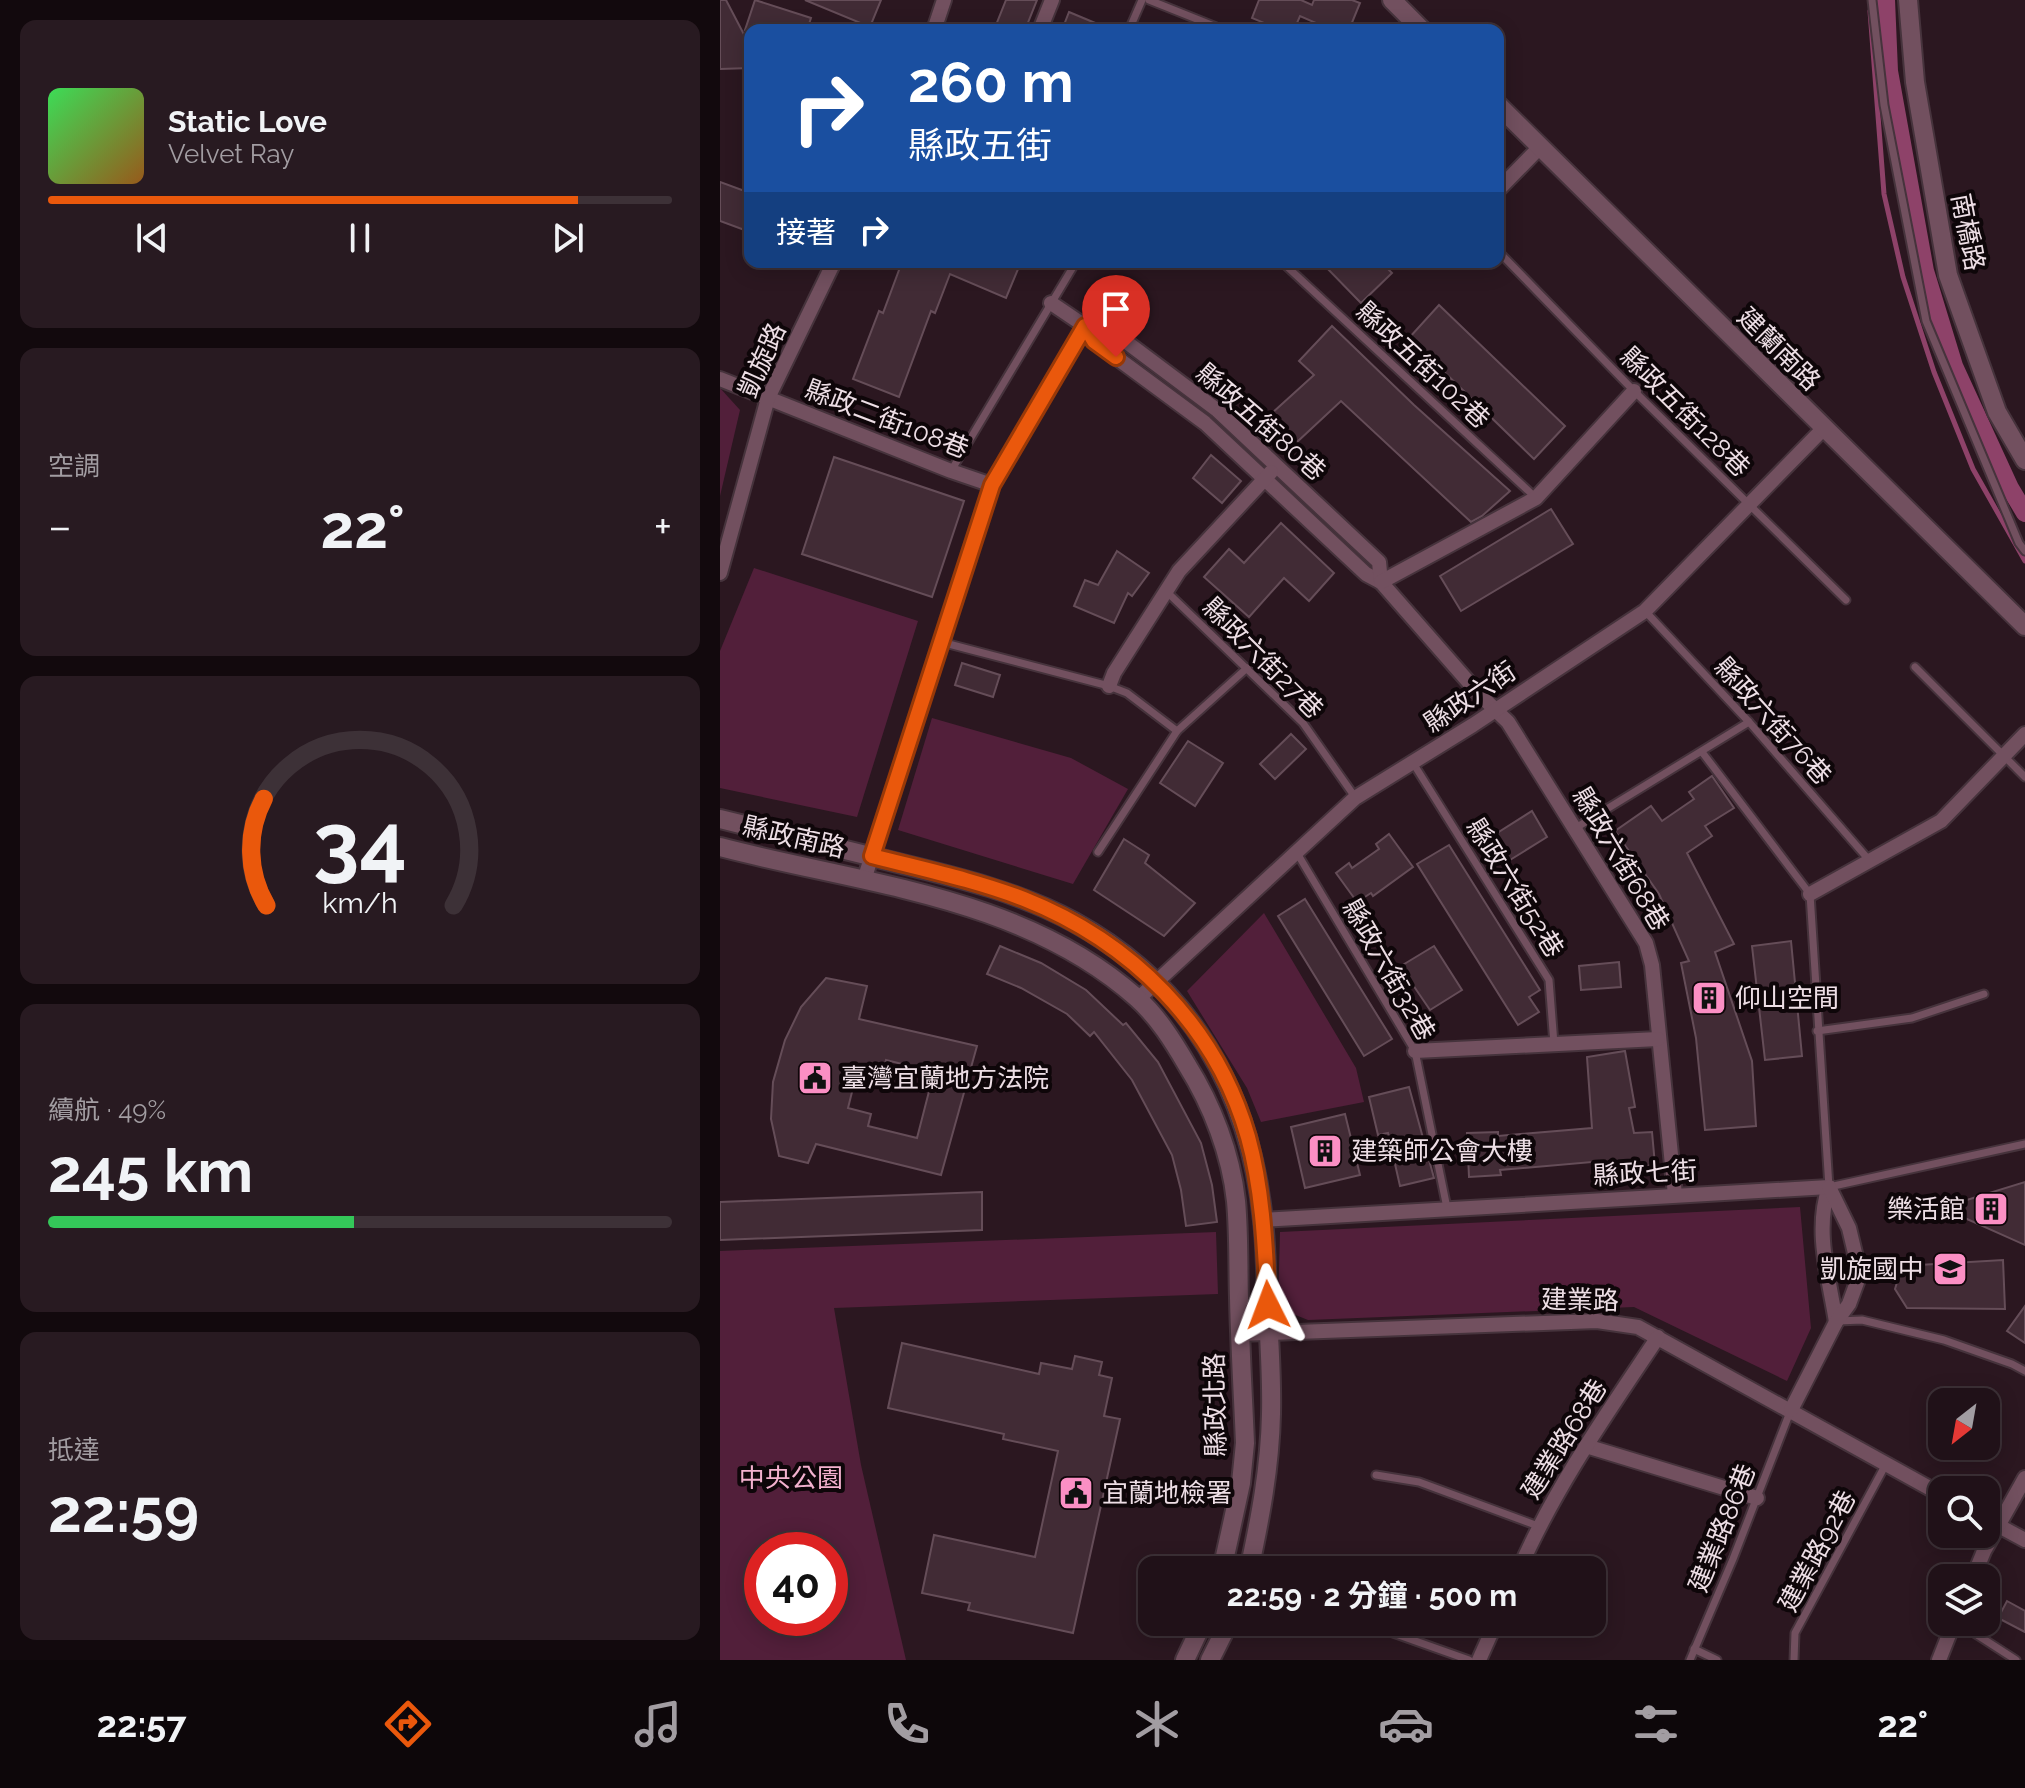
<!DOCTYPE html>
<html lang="zh-TW">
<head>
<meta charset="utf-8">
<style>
	body { margin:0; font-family:Raleway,"Noto Sans TC",sans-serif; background:#281a21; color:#f1f3f6; height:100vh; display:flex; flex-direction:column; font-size:30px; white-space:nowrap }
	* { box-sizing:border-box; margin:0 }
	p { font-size:26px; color:#a29da2 }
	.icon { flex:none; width:44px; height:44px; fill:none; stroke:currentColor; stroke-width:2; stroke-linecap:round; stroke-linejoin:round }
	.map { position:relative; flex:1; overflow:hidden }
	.panel { display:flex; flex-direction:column; gap:20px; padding:20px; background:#12090d; width:720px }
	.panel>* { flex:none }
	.guide { position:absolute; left:24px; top:24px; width:760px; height:244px; border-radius:16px; box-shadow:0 4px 20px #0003,0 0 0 2px #3d3137; background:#1a4fa0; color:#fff; overflow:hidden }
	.needle { width:52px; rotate:211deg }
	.tools { position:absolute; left:1208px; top:1388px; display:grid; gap:16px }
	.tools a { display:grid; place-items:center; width:72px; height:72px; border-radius:16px; background:#201118; box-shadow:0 4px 20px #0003,0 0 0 2px #3d3137; font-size:40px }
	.speed { position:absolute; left:24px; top:1532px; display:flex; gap:16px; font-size:40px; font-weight:700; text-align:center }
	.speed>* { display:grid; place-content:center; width:104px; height:104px; border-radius:50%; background:#201118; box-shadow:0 4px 20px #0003,0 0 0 2px #3d3137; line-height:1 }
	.speed .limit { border:12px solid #d22; background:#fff; color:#111 }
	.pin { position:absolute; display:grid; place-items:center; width:68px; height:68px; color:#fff; margin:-82px -34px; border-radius:50% 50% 50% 0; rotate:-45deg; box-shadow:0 0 8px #0007 }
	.pin .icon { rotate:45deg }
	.me { position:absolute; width:88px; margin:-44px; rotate:357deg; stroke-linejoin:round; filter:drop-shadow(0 0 6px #0008) }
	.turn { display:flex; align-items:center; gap:28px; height:168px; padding:0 32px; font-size:36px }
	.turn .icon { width:104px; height:104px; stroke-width:2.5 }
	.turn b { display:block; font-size:56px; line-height:68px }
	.then { display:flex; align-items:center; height:76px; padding:0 32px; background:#0003; gap:16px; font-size:30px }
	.big { font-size:60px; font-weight:700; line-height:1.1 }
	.panel .tile { flex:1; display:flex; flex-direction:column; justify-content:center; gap:12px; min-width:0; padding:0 28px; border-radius:16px; background:#281a21 }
	.panel .dial { align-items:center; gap:0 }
	.dial svg { height:208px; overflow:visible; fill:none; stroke:#3d3137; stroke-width:7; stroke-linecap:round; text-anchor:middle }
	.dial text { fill:#f1f3f6; stroke:none }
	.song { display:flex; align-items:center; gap:24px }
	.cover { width:96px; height:96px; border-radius:12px; background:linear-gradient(135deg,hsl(130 70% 55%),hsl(30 70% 35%)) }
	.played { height:8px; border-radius:4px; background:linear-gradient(90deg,#ea580c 85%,#3d3137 85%) }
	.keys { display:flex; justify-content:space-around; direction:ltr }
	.heat { display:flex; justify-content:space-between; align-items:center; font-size:44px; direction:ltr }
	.charge { height:12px; border-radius:6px; background:linear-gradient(90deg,#34c759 49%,#3d3137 0) }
	.trip { position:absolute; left:418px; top:1556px; width:468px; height:80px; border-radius:16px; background:#201118; box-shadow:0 4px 20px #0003,0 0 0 2px #3d3137; font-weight:700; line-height:80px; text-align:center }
	.tab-bar { display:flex; height:128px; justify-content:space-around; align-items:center; background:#0d070a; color:#a29da2 }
	.tab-bar .icon { width:56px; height:56px }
	.tab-bar .active { color:#ea580c }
	.tab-bar b { font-size:36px; color:#f1f3f6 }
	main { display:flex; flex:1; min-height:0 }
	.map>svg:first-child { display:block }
</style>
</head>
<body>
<main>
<section class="panel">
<div class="tile">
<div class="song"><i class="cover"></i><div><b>Static Love</b><p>Velvet Ray</p></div></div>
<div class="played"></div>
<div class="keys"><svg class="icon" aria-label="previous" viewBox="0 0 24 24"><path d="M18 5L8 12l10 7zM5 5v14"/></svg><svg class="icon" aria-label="pause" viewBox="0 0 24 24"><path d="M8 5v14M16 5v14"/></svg><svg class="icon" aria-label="next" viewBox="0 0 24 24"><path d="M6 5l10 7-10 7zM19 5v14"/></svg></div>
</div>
<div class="tile"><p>空調</p>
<div class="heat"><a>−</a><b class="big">22°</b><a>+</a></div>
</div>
<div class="tile dial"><svg viewBox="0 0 100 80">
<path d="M14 69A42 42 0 1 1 86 69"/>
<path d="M14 69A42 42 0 0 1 13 28" stroke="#ea580c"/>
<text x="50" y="56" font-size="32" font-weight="700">34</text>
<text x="50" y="72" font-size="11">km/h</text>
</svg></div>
<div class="tile"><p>續航 · 49%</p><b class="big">245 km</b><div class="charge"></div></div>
<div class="tile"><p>抵達</p><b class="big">22:59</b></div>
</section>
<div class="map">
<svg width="1305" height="1660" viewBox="0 0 1305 1660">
	<rect width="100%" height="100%" fill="#2b1720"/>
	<g fill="#521f3a" fill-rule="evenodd">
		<path d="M0,388L20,410L0,496Z"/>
		<path d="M34,568L198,621L137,817L0,788V651Z"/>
		<path d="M212,718L351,758L408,789L353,884L178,830Z"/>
		<path d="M544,913L636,1068L644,1102L541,1122L527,1088L467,991Z"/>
		<path d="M1080,1207L1091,1328L1067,1381L914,1307L588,1320L558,1308L560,1232Z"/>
		<path d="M496,1232L498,1294L114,1308L141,1465L186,1660H0V1251ZM110,1550V1618H42V1550Z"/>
	</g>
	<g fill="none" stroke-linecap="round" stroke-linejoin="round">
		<path stroke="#8e4269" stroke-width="5" d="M1150,11L1164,194L1183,277L1214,372L1253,469L1305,561"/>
		<path stroke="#8e4269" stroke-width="18" d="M1166,0L1169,71L1205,271L1234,366L1290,488L1305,513"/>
	</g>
	<g fill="#412b35" stroke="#654d58" stroke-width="2" fill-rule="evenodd">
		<path d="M0,0H6L30,46V68L0,69Z"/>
		<path d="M35,0L91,18L87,30H25Z"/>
		<path d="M85,0H161L150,27Z"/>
		<path d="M286,0H317L305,30H274Z"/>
		<path d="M539,0H581L592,5L594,0H632L640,3L629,30H612L580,16L574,30H561L532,18Z"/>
		<path d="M349,12L392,30H342Z"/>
		<path d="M0,182L30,193V232L0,221Z"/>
		<path d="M182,262H301L286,298L230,274L215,313L211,311L179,397L133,379L159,311L163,313Z"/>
		<path d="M601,262H661L672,273L641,303Z"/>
		<path d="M719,305L845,426L814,459L689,338Z"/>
		<path d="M612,326L694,405L790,491L762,516L751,522L621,401L577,442L551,414L594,375L579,361Z"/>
		<path d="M491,455L521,481L502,503L473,478Z"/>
		<path d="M114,457L244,501L212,597L82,554Z"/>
		<path d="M831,509L853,544L741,611L720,576Z"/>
		<path d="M561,523L614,573L589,601L564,578L529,617L484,577L509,549L524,563Z"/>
		<path d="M397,551L429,573L412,596L408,593L394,623L354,606L365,580L378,585Z"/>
		<path d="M242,663L280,675L273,697L235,685Z"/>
		<path d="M571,734L586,749L555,779L540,764Z"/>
		<path d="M468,741L503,763L475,806L440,783Z"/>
		<path d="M992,776L1014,808L985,826L992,836L967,853L1014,944L995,952L1032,1061L1036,1126L985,1130L976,1038L961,963L969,961L939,894L895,831L931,806L942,821L974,799L969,792Z"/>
		<path d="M812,811L827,837L790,860L774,835Z"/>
		<path d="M669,834L693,867L653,896L651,893L637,902L616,873L629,863L632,868L659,849L656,844Z"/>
		<path d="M404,839L429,855L425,863L475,903L444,936L374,890Z"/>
		<path d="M729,845L820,990L809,997L819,1012L798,1025L697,864Z"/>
		<path d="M585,899L672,1039L644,1056L558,916Z"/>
		<path d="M1071,941L1082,1056L1045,1060L1032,946Z"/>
		<path d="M280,946L321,963L366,990L403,1025L406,1023L438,1062L481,1143L492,1185L497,1222L466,1226L461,1190L452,1155L412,1080L374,1032L370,1036L347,1014L301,988L267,974Z"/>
		<path d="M714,946L742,990L710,1010L693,985L688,988L676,969Z"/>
		<path d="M899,962L901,987L861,990L859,966Z"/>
		<path d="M106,978L147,986L139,1019L257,1046L221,1175L96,1144L88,1163L59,1156L51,1119L53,1082L65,1040L81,1007ZM166,1060L214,1072L197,1138L148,1126L151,1114L128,1108L138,1068L163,1074Z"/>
		<path d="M905,1051L915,1107L909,1108L914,1133L932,1132L935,1165L884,1170L883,1161L780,1170L781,1175L749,1177L747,1133L778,1132V1136L872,1128L867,1057Z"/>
		<path d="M689,1087L714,1178L680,1186L668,1133L658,1135L649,1097Z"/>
		<path d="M625,1114L640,1175L585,1188L571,1127Z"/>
		<path d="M1305,1182V1245L1238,1215L1237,1203Z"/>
		<path d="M262,1192V1230L0,1240V1202Z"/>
		<path d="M1283,1260L1285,1309L1187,1308L1175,1289L1182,1266Z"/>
		<path d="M1305,1306V1343L1287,1331Z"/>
		<path d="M182,1343L319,1374L321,1363L352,1369L355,1356L382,1362L379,1375L392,1378L384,1416L400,1419L353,1633L248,1610L250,1603L202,1593L214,1535L315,1557L338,1451L283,1439L284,1434L168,1408Z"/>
		<path d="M1287,1601L1305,1611V1632L1278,1618Z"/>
	</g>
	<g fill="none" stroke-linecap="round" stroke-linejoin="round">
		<g stroke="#46333c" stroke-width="11">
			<g id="service">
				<path d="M429,0L504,30"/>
				<path d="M1152,0L1164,105L1206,321L1299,543L1305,551"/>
				<path d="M409,30L422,0"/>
				<path d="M778,251L914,391L1126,600"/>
				<path d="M562,262L815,497"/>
				<path d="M231,471L356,262"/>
				<path d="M272,485L364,328"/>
				<path d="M447,592L583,723L635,797"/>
				<path d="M925,611L1029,722L1149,860"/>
				<path d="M221,642L389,686L407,693L457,731L527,668"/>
				<path d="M1195,667L1305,777"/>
				<path d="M982,752L1090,894L1109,1187L1305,1144"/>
				<path d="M693,763L829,980L834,1044"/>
				<path d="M854,829L1029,722"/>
				<path d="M378,852L457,731"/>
				<path d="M577,853L695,1051L727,1208"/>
				<path d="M1097,1031L1192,1018L1264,994"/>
				<path d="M1118,1321L1142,1320L1224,1340L1292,1364L1305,1371"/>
				<path d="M656,1475L699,1482L818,1526"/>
				<path d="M642,1622L749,1660"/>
				<path d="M1237,1622L1296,1660"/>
				<path d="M974,1649L997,1660"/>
				<path d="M970,1660L1013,1559L1070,1412"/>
				<path d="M1074,1660L1075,1633L1166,1464"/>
			</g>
		</g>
		<g stroke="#46333c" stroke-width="18">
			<g id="minor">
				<path d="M214,30L224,0"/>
				<path d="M320,30L332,0"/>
				<path d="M778,190L820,147"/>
				<path d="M331,303L365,326L374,341L485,423L646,574L661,582L759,694L788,722L926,943L932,965L955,1195"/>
				<path d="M365,326H385L497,410L659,562L661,582"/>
				<path d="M0,379L231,471L272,485L144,880"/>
				<path d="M0,573L48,398L114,262"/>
				<path d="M661,582L816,498L914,391"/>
				<path d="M389,686L394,673L459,571L551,472"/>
				<path d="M1090,894L1221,821L1305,734"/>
				<path d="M418,999L635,798L753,725L925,611L1103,429"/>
				<path d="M695,1051L938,1039"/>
				<path d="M1109,1187C1094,1231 1109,1277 1116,1322"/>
				<path d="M543,1220L1109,1187"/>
				<path d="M520,1334L877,1321L918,1327L1222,1495"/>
				<path d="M1071,1410L1116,1322L1129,1304L1140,1274L1129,1228L1109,1187"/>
				<path d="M866,1446L1037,1498"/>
				<path d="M1266,1519L1305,1540"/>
				<path d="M799,1570C835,1487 888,1412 938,1337"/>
				<path d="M1253,1578L1264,1551L1305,1478"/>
				<path d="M759,1660L776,1622"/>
				<path d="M1219,1660L1234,1622"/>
			</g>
		</g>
		<g stroke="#46333c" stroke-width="22">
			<g id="tertiary">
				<path d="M672,0L702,30"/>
				<path d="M1188,0L1195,82L1228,275L1277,412L1305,460"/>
				<path d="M778,105L1305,626"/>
				<path d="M0,819C61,834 122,849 182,864C240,878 301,893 354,922C470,986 530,1091 543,1221C546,1247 546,1273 547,1299C549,1337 552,1376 551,1414C550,1467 540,1519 529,1570"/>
				<path d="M0,847C141,884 303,896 417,998C438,1017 453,1041 467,1065C492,1105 511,1154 516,1201C519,1233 518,1266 519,1298C520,1347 523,1395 525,1443L521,1483L502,1570"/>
				<path d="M465,1660L483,1622"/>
				<path d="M490,1660L509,1622"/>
			</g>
		</g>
		<use href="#service" stroke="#72505f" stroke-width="7"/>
		<use href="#minor" stroke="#72505f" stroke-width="14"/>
		<use href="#tertiary" stroke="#72505f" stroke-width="18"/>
	</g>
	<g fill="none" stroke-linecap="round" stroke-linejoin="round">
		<g stroke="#983908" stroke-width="20">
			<path id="route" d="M396,357L374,341L365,326L272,485L152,856C202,869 255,880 304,899C410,941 496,1025 528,1137C543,1191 545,1248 548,1305"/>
		</g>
		<use href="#route" stroke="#ea580c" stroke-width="14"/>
	</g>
	<defs>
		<g id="building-square" transform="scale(1.8)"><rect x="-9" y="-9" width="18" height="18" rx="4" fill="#fb8fc4" stroke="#0e0609"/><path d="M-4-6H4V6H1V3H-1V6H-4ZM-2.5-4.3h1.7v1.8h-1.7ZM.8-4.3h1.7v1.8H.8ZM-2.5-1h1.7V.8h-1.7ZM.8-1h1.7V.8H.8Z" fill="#111"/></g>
		<g id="civic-square" transform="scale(1.8)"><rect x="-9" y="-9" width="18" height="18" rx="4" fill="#fb8fc4" stroke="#0e0609"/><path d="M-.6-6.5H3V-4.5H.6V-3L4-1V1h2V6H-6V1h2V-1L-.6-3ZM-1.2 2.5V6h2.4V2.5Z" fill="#111"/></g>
		<g id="school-square" transform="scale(1.8)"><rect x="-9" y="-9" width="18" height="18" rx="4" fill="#fb8fc4" stroke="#0e0609"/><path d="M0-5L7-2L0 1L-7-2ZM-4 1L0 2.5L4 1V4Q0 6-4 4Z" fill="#111"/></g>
	</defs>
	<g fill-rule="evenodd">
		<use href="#building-square" x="989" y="998"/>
		<use href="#civic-square" x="95" y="1078"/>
		<use href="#building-square" x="605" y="1151"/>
		<use href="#building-square" x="1271" y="1209"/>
		<use href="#school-square" x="1230" y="1269"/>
		<use href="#civic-square" x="356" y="1493"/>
	</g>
	<g text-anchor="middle" stroke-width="8" stroke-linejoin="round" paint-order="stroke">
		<g font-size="26" fill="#eddee5" stroke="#0e0609">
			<text transform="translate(1248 232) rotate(79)" y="9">南橋路</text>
			<text transform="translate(1059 349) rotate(45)" y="9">建蘭南路</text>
			<text transform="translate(42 360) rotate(-66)" y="9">凱旋路</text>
			<text transform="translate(703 365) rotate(43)" y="9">縣政五街102巷</text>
			<text transform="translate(965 412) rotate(45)" y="9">縣政五街128巷</text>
			<text transform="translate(167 419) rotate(21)" y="9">縣政二街108巷</text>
			<text transform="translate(541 422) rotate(41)" y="9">縣政五街80巷</text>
			<text transform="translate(543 658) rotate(45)" y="9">縣政六街27巷</text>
			<text transform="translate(750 697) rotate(-34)" y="9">縣政六街</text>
			<text transform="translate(1053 721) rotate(48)" y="9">縣政六街76巷</text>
			<text transform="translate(74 837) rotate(13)" y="9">縣政南路</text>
			<text transform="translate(901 859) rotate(59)" y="9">縣政六街68巷</text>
			<text transform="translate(795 888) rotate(58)" y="9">縣政六街52巷</text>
			<text transform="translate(669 970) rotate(60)" y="9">縣政六街32巷</text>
			<text transform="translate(925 1173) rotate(-3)" y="9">縣政七街</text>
			<text transform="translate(860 1300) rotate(1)" y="9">建業路</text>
			<text transform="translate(495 1405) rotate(-91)" y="9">縣政北路</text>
			<text transform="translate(844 1439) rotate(-58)" y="9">建業路68巷</text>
			<text transform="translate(1002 1528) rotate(-68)" y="9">建業路86巷</text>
			<text transform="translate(1097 1551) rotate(-62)" y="9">建業路92巷</text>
		</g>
		<g font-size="26" fill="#eddee5" stroke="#0e0609" text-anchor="start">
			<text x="1015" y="1007">仰山空間</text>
			<text x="121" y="1087">臺灣宜蘭地方法院</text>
			<text x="631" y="1160">建築師公會大樓</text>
			<text x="1245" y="1218" text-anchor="end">樂活館</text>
			<text x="1204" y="1278" text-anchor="end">凱旋國中</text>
			<text x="382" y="1502">宜蘭地檢署</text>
		</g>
		<g font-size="26" fill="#f3b1ce" stroke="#0e0609">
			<text x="71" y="1487">中央公園</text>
		</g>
	</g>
</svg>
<div class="tools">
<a><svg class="needle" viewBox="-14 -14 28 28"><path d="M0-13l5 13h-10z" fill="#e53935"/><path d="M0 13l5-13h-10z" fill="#a29da2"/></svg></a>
<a><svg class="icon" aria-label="search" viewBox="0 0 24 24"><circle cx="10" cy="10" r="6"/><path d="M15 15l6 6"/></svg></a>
<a><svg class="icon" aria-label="layers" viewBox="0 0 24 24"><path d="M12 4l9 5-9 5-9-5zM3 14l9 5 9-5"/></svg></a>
</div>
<div class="speed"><div class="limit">40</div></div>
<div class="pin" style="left:396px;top:357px;background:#d93025"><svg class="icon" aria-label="arrive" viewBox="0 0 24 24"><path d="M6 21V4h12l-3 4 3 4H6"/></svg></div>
<svg class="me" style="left:548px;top:1305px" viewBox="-20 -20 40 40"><path d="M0-17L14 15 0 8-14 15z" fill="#ea580c" stroke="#fff" stroke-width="4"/></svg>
<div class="trip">22:59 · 2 分鐘 · 500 m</div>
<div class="guide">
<div class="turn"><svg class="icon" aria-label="right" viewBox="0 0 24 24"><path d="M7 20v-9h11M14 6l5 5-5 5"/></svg><div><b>260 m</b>縣政五街</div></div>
<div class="then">接著<svg class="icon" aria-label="right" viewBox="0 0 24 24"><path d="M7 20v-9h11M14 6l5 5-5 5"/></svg></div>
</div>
</div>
</main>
<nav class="tab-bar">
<b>22:57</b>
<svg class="icon active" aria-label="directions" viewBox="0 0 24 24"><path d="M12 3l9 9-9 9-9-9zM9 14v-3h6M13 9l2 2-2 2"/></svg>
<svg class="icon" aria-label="music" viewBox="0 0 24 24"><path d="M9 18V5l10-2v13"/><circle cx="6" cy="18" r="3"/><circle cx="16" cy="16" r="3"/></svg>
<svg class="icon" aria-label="phone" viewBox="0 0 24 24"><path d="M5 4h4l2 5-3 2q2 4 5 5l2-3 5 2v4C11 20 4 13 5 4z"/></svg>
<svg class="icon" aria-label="climate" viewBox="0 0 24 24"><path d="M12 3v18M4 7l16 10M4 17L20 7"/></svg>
<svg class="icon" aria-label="car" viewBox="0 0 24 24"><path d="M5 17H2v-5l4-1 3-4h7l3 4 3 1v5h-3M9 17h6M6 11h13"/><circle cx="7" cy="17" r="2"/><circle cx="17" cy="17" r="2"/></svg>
<svg class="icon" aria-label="filters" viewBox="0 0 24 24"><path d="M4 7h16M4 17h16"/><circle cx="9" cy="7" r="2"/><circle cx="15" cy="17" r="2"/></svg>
<b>22°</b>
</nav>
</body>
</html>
